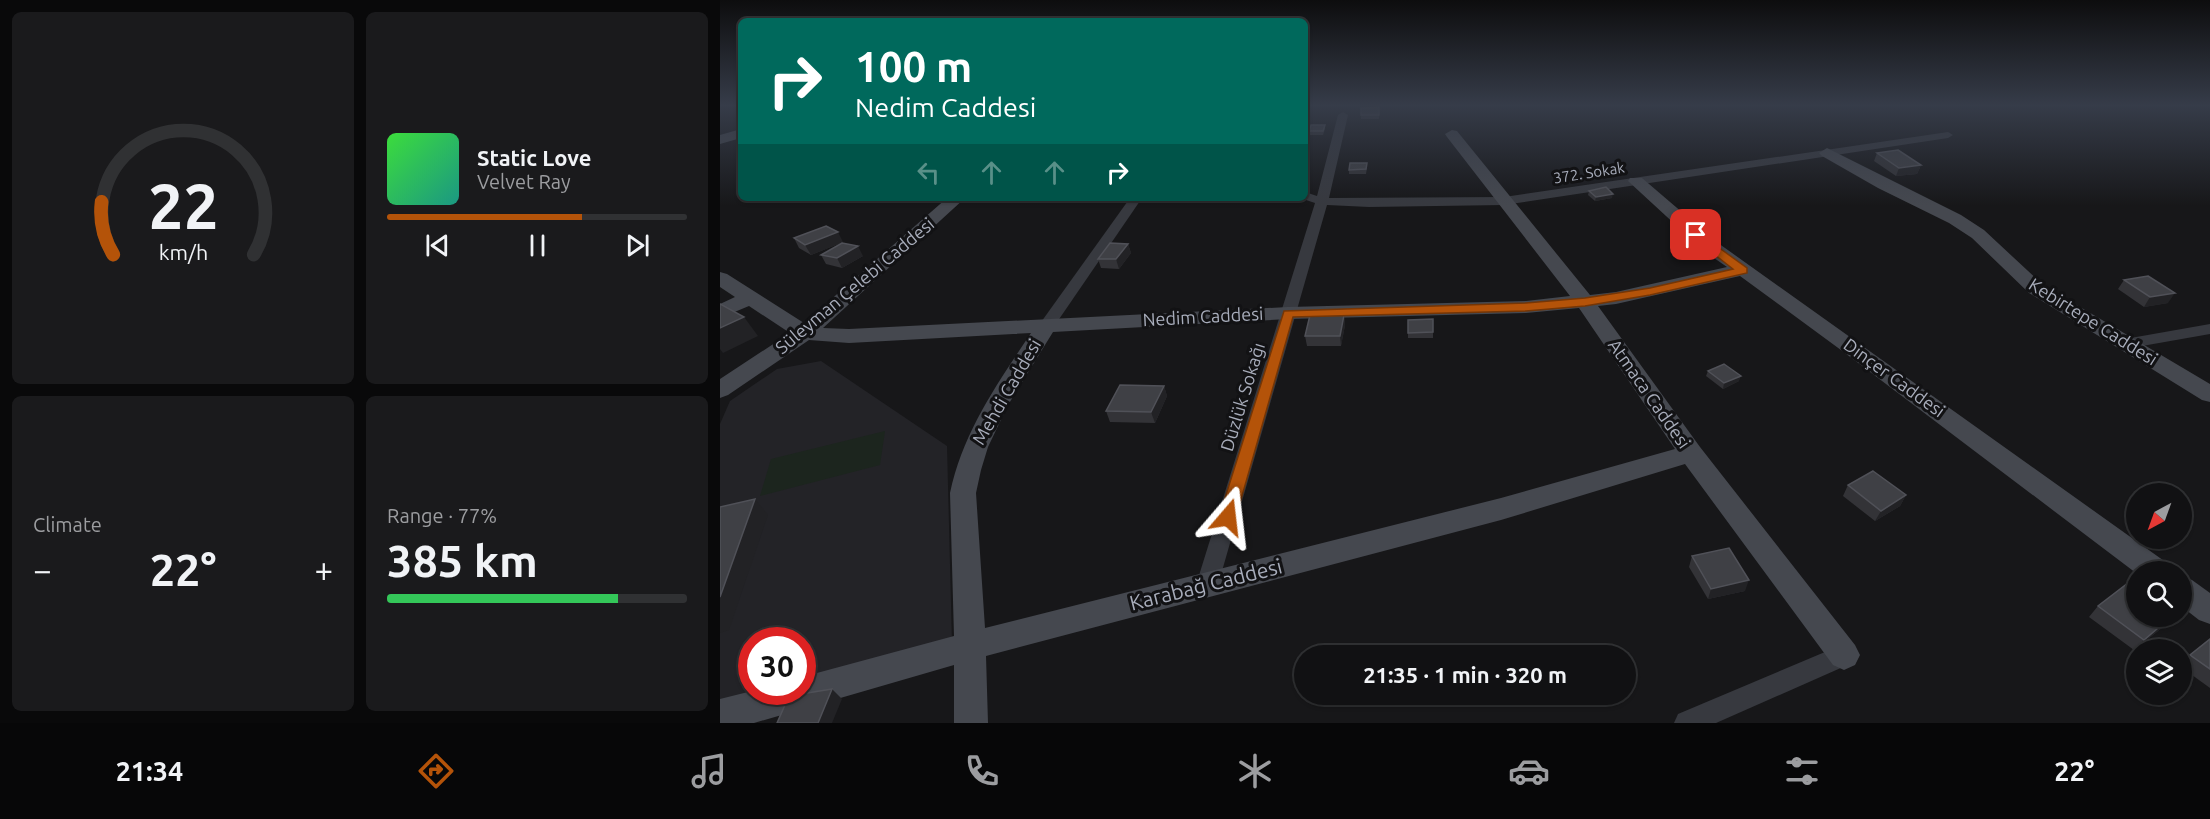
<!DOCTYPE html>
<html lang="en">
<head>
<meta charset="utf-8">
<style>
	body { margin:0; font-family:Ubuntu,sans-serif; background:#1a1a1c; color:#f1f3f6; height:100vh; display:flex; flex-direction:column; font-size:22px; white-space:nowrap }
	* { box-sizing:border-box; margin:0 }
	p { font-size:20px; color:#9c9da0 }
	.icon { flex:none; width:33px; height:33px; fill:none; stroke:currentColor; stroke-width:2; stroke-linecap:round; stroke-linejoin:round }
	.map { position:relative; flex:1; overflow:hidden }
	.sheet { display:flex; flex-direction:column; gap:12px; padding:12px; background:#09090a; width:720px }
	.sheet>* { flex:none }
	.banner { position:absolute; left:18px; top:18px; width:570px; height:183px; border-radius:9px; box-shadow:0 2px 4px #0004,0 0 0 2px #303133; background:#00695c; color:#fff; overflow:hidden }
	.needle { width:39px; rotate:221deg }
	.buttons { position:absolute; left:1406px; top:483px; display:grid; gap:12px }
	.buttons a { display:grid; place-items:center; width:66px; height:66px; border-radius:50%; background:#111113; box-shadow:0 2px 4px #0004,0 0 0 2px #303133; font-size:30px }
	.speed { position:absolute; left:18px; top:627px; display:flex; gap:12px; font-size:30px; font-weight:700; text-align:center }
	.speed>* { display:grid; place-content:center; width:78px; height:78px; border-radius:50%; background:#111113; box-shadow:0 2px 4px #0004,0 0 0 2px #303133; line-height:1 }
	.speed .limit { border:9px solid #d22; background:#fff; color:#111 }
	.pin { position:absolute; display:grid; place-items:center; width:51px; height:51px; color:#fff; margin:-26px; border-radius:12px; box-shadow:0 3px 9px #0006 }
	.me { position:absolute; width:66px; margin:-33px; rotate:17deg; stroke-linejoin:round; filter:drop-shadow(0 0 4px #0008) }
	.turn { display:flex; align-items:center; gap:21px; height:126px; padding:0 18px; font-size:27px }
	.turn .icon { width:78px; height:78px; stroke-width:2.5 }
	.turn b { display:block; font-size:42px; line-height:51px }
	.lanes { display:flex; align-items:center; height:57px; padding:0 18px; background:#0003; justify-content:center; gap:30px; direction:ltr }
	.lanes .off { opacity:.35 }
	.big { font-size:45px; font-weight:600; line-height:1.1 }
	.sheet .widget { flex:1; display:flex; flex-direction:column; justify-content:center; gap:9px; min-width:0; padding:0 21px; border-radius:9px; background:#1a1a1c }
	.sheet .dial { align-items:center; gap:0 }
	.dial svg { height:156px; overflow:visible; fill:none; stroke:#303133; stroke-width:7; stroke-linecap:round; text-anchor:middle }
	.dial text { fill:#f1f3f6; stroke:none }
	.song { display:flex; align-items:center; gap:18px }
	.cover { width:72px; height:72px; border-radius:9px; background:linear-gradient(135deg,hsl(120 70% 55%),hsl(170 70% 35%)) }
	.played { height:6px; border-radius:3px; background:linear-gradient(90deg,#b45309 65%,#303133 65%) }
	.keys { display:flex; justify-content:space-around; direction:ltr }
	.heat { display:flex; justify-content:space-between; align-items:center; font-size:33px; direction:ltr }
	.charge { height:9px; border-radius:4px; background:linear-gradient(90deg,#34c759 77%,#303133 0) }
	.sheet .tiles { flex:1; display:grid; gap:12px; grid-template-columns:repeat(2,1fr) }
	.trip { position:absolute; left:574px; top:645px; width:342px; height:60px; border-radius:30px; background:#111113; box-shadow:0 2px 4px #0004,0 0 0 2px #303133; font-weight:600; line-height:60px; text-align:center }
	.menu { display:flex; height:96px; justify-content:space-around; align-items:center; background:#070708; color:#9c9da0 }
	.menu .icon { width:42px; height:42px }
	.menu .selected { color:#b45309 }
	.menu b { font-size:27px; color:#f1f3f6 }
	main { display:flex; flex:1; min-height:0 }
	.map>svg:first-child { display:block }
</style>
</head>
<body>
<main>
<section class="sheet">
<div class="tiles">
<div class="widget dial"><svg viewBox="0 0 100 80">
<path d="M14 69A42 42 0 1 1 86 69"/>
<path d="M14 69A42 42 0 0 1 8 42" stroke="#b45309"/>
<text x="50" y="56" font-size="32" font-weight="700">22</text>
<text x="50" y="72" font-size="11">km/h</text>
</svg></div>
<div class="widget">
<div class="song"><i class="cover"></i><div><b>Static Love</b><p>Velvet Ray</p></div></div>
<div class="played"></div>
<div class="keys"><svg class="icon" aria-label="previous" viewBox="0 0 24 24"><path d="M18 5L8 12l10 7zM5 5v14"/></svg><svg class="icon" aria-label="pause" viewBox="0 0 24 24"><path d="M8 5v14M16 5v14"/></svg><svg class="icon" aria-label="next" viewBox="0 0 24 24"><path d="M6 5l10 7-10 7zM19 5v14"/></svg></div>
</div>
<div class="widget"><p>Climate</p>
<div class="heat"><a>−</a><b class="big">22°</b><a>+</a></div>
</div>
<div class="widget"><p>Range · 77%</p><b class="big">385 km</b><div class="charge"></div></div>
</div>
</section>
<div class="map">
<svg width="1490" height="723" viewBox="0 0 1490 723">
	<rect width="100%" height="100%" fill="#171719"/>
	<path fill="#232327" d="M101,361L227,446L232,644L83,684L82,640H32V692L0,706V424L10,401L57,369Z"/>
	<path fill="#1c251e" d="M165,431L160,465L40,496L51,459Z"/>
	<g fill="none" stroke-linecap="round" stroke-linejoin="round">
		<g fill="#37393f" fill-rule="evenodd">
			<path d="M623,112L628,115L609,198L784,197L1228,132L1233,135L1228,138L784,205L649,207L607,205L498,585L495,592L487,594L479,592L476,585L595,203L580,198H585V192L597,196L618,115Z"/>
			<path d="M410,198H422L333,328H321L319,325Z"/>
			<path d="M1490,324V334L1405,349L1397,344L1405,339Z"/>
			<path d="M1124,644L1132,647L1136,655L1132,663L996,723H954L958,714Z"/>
		</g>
		<g fill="#45484f" fill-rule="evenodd">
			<path d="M21,129V138L0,144V135Z"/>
			<path d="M732,130L737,131L870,295L896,292L1007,267L984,251L908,181L910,178H922L998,243L1447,563L1452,572L1416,573L1125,353L1020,276L896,304L878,306L980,447L1135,645L1140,655L1135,665L1124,670L1113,665L965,464L781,520L266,656L268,723H234V665L34,723H0V699L32,691L82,692V677L234,636L230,493C243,432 277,384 311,333L129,343L89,340L8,395L0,398V379L70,333L29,306L0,318V304L15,297L0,287V272L7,274L84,323L227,198H245L103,328L129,329L568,307L806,301L850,296L727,137L725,134ZM859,308L955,449L781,498L265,628L256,493L261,470L268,447L288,405L333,332L568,319L806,313Z"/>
			<path d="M1107,148L1241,215L1264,230L1323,285L1490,384V402L1482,400L1309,293L1252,238L1229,223L1158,188L1102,156L1099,153Z"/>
			<path d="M1461,576L1472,580L1490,593V624L1479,620L1461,606Z"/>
		</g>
	</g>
	<g fill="#333337">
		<path d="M659,111V119H641V115Z"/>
		<path d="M605,125V129L603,135H590L589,131Z"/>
		<path d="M1157,153L1201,165L1197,174L1176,176L1154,161Z"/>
		<path d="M647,168L646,174H629V170Z"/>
		<path d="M869,191L892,198L875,201L868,195Z"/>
		<path d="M74,238L123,242L91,255L79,248Z"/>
		<path d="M408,244L411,253L399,269L381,268L378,259Z"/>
		<path d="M101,255L143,256L122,268L106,264Z"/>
		<path d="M1404,280L1448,303L1424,307L1398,289Z"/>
		<path d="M624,315L625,325L621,346H587L585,336Z"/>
		<path d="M713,319V338H688V320Z"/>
		<path d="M988,371L1019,381L1003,389L986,376Z"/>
		<path d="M444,386L447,396L435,423L390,422L386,411Z"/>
		<path d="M1128,485L1186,495L1180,506L1155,521L1123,496Z"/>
		<path d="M972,556L1025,591L988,599L969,567Z"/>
		<path d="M1378,606L1416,616H1454L1448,623L1414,650L1369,617Z"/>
		<path d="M1490,639V688L1461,667V664L1470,655Z"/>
	</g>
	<g fill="#222225">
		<path d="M1201,165L1197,174L1176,176L1179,168Z"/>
		<path d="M893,194L892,198L875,201L876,197Z"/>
		<path d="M118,232L123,242L91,255L85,245Z"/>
		<path d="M408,244L411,253L399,269L396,259Z"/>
		<path d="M138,246L143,256L122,268L117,258Z"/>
		<path d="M1455,293L1448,303L1424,307L1430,297Z"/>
		<path d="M624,315L625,325L621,346L620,336Z"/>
		<path d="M24,317L38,336L3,353L0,349V328Z"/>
		<path d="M1021,376L1019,381L1003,389L1004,383Z"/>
		<path d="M444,386L447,396L435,423L431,412Z"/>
		<path d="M1186,495L1180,506L1155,521L1161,511Z"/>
		<path d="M35,499L48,515L9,630L0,633V597Z"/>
		<path d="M1029,580L1025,591L988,599L991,589Z"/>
		<path d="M1452,616H1454L1448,623L1414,650L1424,640Z"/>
		<path d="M82,665L86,668L82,679Z"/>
		<path d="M112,689L122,699L112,723H98Z"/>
	</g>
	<g fill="#3f4045" stroke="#505158" stroke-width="1.5">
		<path d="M659,107V115H641V108Z"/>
		<path d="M591,125H605L603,131H589Z"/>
		<path d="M1178,150L1201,165L1179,168L1157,153Z"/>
		<path d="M630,163H647L646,169L629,170Z"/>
		<path d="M886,187L893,194L876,197L869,191Z"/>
		<path d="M106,226L118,232L85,245L74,238Z"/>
		<path d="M122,243L138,246L117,258L101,255Z"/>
		<path d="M390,243L408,244L396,259H378Z"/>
		<path d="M1428,276L1455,293L1430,297L1404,280Z"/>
		<path d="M0,304L24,317L0,328Z"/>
		<path d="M590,315H624L620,336H585Z"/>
		<path d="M713,319V332L688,333V320Z"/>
		<path d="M1004,364L1021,376L1004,383L988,371Z"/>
		<path d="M400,385L444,386L431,412L386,411Z"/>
		<path d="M1153,471L1186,495L1161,511L1128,485Z"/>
		<path d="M35,499L0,597V507Z"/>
		<path d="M1009,548L1029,580L991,589L972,556Z"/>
		<path d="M1412,580L1416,583V616H1452L1424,640L1378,606Z"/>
		<path d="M1490,639V669L1470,655Z"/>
		<path d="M112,689L98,723H57L69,696Z"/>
	</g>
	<linearGradient id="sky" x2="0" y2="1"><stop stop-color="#0d0d0e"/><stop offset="0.51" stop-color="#363c49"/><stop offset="1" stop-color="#363c49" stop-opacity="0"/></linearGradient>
	<rect width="1490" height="206" fill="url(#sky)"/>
	<path fill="#b45309" stroke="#753606" stroke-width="1.5" d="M976,231L1027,268V273L930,295L865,306L806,311L573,317L516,517L514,522L508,524L502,522L499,517L564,311L806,303L865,298L930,288L1013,269L972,237L970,235Z"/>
	<g text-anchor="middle" stroke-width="6" stroke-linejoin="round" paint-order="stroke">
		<g font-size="15" fill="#a8adbb" stroke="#121214">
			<text transform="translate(869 173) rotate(-9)" y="5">372. Sokak</text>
		</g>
		<g font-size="18" fill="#a8adbb" stroke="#121214">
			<text transform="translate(135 286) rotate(-40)" y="6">Süleyman Çelebi Caddesi</text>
			<text transform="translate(483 317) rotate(-3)" y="6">Nedim Caddesi</text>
			<text transform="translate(1373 322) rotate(32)" y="6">Kebirtepe Caddesi</text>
			<text transform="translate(1174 378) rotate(36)" y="6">Dinçer Caddesi</text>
			<text transform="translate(287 392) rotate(-60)" y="6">Mehdi Caddesi</text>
			<text transform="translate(929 394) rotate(55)" y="6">Atmaca Caddesi</text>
			<text transform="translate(523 397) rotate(-73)" y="6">Düzlük Sokağı</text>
		</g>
		<g font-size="21" fill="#a8adbb" stroke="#121214">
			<text transform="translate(486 585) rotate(-14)" y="7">Karabağ Caddesi</text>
		</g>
	</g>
</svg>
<div class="buttons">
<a><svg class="needle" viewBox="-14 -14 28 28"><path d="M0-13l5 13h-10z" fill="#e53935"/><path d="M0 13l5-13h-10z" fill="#9c9da0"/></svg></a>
<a><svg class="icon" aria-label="search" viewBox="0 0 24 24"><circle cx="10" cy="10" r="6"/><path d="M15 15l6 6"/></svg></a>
<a><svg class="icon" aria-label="layers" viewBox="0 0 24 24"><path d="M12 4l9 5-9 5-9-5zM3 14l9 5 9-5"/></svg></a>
</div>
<div class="speed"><div class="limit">30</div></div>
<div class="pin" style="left:976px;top:235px;background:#d93025"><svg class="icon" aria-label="arrive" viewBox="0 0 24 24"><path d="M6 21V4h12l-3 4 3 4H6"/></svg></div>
<svg class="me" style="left:508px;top:517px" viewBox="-20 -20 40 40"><path d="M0-17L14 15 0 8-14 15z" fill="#b45309" stroke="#fff" stroke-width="4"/></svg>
<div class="trip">21:35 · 1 min · 320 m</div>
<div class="banner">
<div class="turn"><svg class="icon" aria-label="right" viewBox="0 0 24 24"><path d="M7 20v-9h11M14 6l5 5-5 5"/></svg><div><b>100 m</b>Nedim Caddesi</div></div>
<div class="lanes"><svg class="icon off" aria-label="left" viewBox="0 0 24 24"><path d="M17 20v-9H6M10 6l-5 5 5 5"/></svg><svg class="icon off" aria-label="ahead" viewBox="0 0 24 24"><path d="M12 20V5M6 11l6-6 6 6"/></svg><svg class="icon off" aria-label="ahead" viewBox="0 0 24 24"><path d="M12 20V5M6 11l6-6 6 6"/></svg><svg class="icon" aria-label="right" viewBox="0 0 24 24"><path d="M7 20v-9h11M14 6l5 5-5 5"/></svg></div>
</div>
</div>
</main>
<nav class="menu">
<b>21:34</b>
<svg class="icon selected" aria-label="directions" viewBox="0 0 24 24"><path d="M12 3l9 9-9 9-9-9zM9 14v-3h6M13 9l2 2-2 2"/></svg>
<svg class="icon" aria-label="music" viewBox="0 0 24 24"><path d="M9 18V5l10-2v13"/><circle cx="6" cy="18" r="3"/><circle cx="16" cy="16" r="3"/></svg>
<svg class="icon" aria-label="phone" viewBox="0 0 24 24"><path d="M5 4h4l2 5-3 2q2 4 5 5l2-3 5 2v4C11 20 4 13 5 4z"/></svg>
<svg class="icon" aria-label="climate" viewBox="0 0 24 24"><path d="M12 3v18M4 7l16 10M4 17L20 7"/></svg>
<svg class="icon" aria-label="car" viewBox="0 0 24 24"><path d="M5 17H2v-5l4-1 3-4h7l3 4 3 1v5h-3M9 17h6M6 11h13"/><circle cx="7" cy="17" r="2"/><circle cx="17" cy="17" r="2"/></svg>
<svg class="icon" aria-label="filters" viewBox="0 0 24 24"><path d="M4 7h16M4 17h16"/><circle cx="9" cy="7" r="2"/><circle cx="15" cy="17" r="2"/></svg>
<b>22°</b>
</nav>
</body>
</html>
